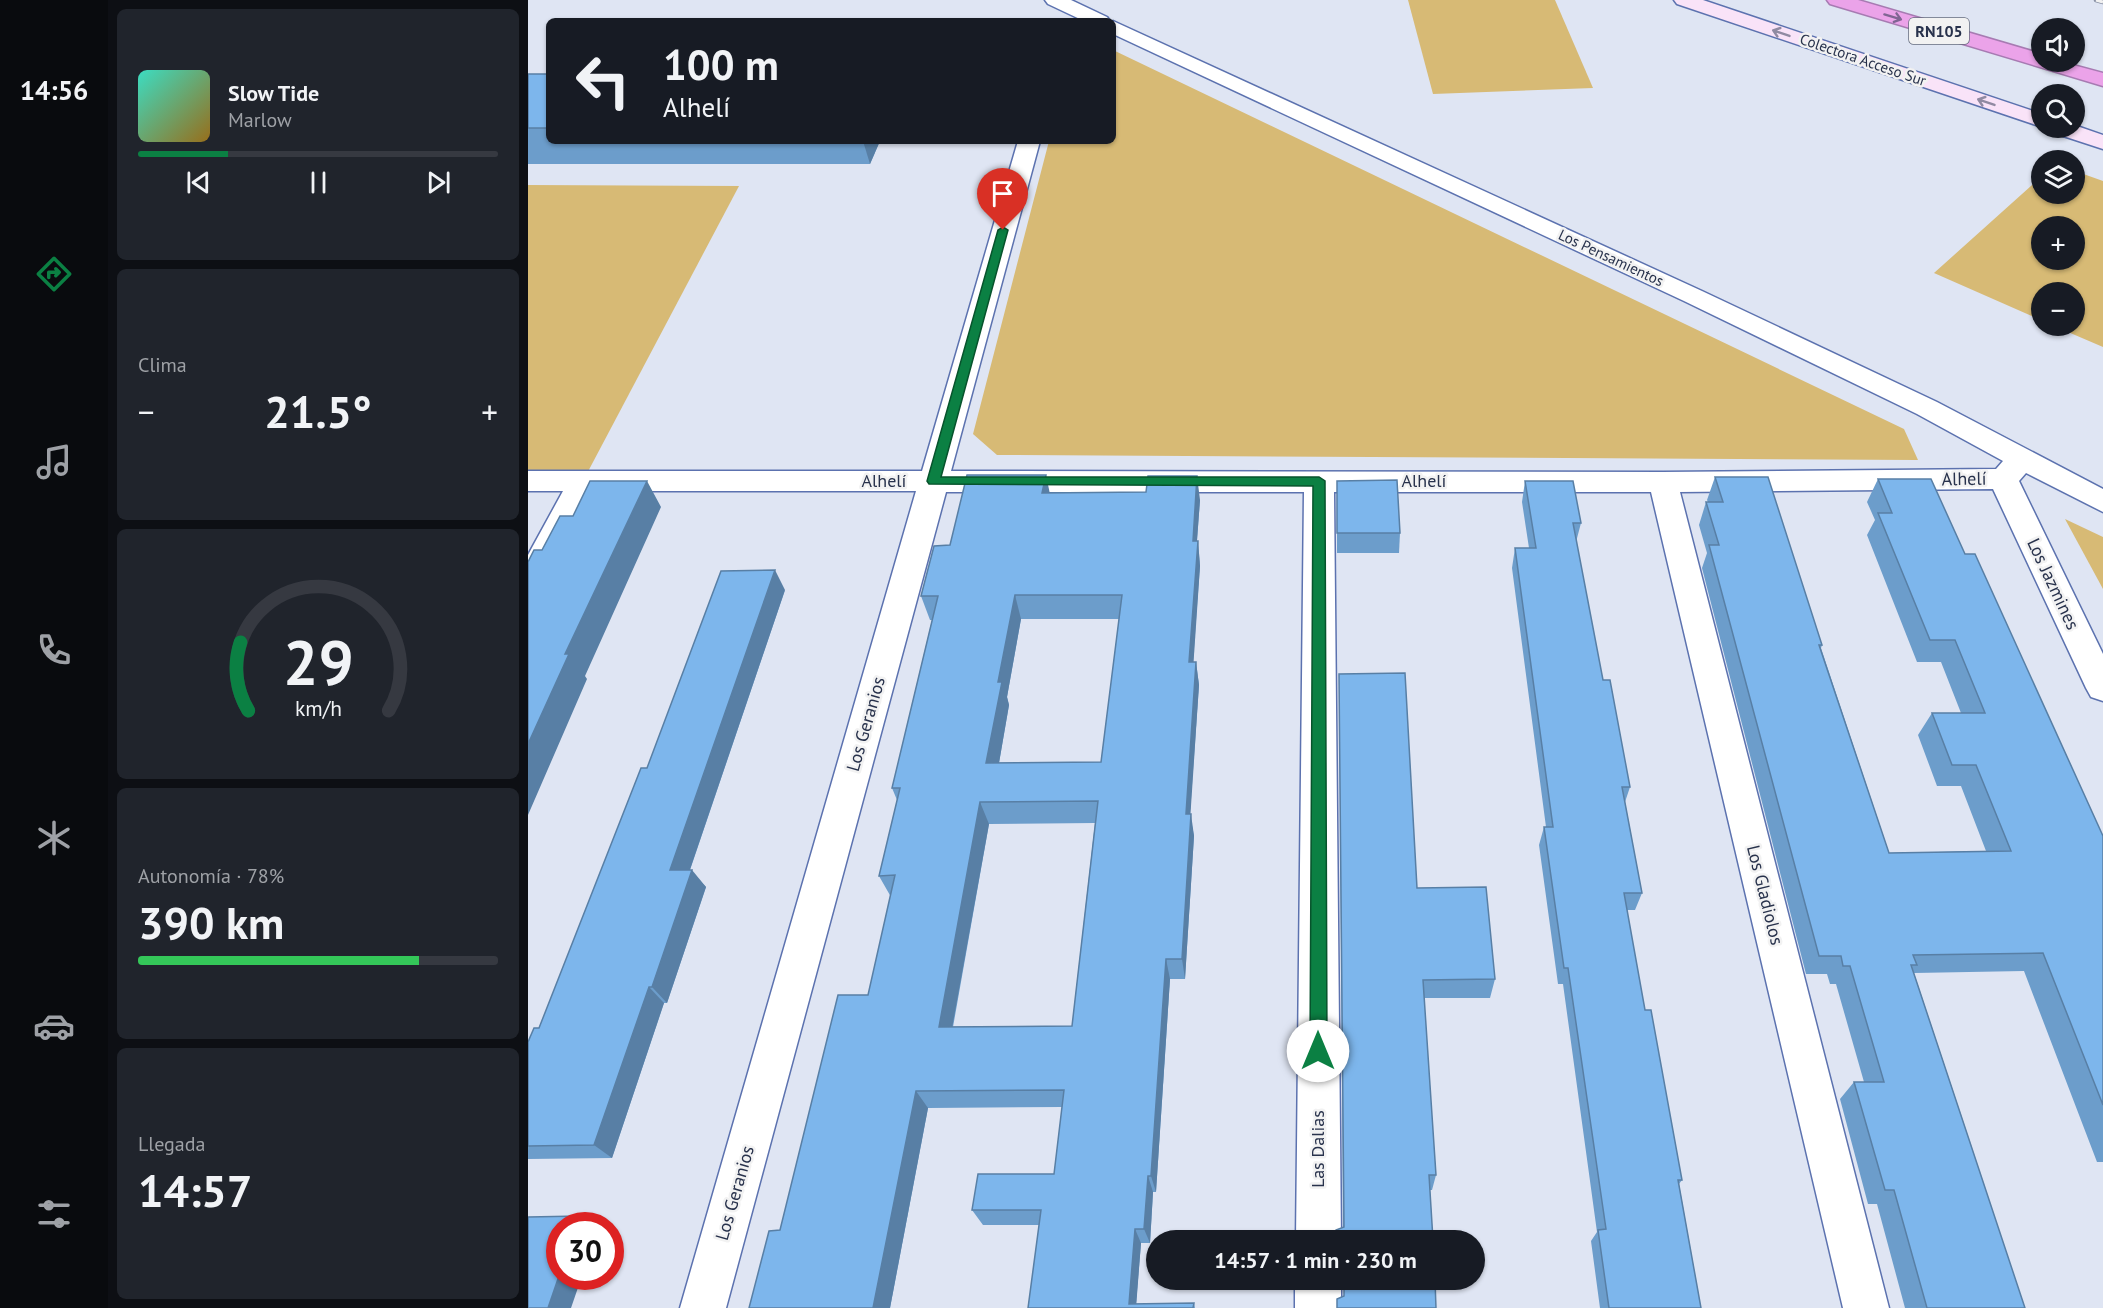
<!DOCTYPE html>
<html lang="es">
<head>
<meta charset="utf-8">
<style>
	body { margin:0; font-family:"PT Sans",sans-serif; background:#20242c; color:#f1f3f6; height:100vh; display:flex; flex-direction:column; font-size:22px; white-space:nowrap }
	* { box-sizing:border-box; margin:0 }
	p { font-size:20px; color:#9ea1a6 }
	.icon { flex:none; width:33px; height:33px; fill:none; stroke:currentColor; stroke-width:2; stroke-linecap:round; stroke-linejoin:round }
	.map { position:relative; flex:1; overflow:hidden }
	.details { display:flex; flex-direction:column; gap:9px; padding:9px; background:#0d0f14; width:420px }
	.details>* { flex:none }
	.hud { position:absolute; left:18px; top:18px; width:570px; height:126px; border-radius:9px; box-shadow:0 2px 4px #0004; background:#171b24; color:#f1f3f6; overflow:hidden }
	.controls { position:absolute; left:1503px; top:18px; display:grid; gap:12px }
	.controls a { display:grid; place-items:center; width:54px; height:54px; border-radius:50%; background:#171b24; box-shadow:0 2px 4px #0004; font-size:30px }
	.speed { position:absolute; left:18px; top:1212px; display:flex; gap:12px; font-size:30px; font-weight:700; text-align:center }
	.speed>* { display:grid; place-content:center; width:78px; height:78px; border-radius:50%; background:#171b24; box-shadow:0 2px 4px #0004; line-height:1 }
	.speed .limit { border:9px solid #d22; background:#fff; color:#111 }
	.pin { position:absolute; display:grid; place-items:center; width:51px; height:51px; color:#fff; margin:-62px -26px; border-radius:50% 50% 50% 0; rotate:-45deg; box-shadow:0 0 6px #0007 }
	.pin .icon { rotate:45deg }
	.me { position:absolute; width:66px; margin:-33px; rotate:0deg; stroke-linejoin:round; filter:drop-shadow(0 0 4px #0008) }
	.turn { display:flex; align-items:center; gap:21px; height:126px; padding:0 18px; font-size:27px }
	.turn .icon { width:78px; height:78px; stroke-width:2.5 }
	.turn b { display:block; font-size:42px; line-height:51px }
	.big { font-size:45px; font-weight:700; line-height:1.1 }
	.details .widget { flex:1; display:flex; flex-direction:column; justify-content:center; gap:9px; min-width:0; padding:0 21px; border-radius:9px; background:#20242c }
	.details .dial { align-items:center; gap:0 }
	.dial svg { height:156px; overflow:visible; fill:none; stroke:#363941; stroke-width:7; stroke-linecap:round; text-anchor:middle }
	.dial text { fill:#f1f3f6; stroke:none }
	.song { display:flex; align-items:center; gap:18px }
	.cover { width:72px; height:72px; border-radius:9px; background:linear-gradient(135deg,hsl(170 70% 55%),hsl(40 70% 35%)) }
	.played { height:6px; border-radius:3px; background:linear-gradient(90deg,#0b8043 25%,#363941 25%) }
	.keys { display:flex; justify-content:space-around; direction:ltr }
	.heat { display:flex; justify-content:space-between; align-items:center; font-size:33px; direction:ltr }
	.charge { height:9px; border-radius:4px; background:linear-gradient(90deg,#34c759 78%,#363941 0) }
	.trip { position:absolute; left:618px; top:1230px; width:339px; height:60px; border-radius:30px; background:#171b24; box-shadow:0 2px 4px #0004; font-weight:700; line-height:60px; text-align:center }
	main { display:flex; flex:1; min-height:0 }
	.tab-bar { display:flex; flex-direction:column; width:108px; justify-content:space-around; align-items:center; background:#090b0e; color:#9ea1a6 }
	.tab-bar .icon { width:42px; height:42px }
	.tab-bar .on { color:#0b8043 }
	.tab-bar b { font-size:27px; color:#f1f3f6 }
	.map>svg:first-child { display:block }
</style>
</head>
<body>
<main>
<nav class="tab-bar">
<b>14:56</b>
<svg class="icon on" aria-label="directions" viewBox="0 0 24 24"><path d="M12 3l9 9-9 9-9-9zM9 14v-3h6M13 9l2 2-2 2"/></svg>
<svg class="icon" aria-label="music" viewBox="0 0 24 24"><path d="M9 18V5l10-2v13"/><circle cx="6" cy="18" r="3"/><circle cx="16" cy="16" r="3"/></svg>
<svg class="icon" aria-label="phone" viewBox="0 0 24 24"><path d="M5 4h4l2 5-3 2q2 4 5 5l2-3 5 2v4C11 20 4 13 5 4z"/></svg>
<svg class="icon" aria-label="climate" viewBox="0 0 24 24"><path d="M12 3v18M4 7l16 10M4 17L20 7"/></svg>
<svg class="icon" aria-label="car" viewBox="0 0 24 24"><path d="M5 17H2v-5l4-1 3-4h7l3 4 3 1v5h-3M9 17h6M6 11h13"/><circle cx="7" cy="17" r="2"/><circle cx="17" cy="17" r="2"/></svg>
<svg class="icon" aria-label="filters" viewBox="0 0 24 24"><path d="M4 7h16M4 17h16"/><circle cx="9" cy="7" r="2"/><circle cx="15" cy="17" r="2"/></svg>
</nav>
<section class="details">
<div class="widget">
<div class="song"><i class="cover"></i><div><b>Slow Tide</b><p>Marlow</p></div></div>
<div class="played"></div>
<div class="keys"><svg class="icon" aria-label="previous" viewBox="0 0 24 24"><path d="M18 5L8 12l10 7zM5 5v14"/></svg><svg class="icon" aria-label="pause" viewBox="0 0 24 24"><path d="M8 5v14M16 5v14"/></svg><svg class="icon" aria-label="next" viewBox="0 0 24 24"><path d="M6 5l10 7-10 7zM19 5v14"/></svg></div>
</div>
<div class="widget"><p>Clima</p>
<div class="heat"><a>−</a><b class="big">21.5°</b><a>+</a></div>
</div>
<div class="widget dial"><svg viewBox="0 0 100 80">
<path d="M14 69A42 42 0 1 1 86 69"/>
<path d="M14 69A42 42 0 0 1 10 34" stroke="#0b8043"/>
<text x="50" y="56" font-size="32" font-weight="700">29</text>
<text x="50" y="72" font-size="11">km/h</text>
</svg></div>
<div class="widget"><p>Autonomía · 78%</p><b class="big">390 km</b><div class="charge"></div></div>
<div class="widget"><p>Llegada</p><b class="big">14:57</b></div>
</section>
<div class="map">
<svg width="1575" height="1308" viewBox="0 0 1575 1308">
	<rect width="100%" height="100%" fill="#dfe5f3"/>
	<g fill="#d7ba75" fill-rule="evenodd">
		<path d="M880,0H1027L1065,88L905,94Z"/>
		<path d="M585,50L1376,429L1390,460L469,455L445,434L521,141H585Z"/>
		<path d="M1547,171L1575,181V347L1526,326H1546V292H1514L1513,320L1406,273L1513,177L1514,194H1546ZM1546,226V260H1514V226Z"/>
		<path d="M0,185L211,186L55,481H0Z"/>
		<path d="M1537,519L1575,537V589Z"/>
	</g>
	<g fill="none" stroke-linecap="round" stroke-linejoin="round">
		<g stroke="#5c72af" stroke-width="3">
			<g id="street">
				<path d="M517,0H543L579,17L582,21H556L520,4Z"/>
				<path d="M585,21L1174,291L1409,402L1575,489V512L1498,473L1491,481L1575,654V701L1563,697L1558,688L1465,489L1152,492L1361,1308H1315L1123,492H806L813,1240H768L776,492H418L198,1308H152L388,491H64L11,592L0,596V555L35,491H0V471H394L490,141H512L423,471L1135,472L1468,469L1475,461L1389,414L1156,301L585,34Z"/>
				<rect x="767" y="1280" width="46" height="28"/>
			</g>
		</g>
		<g stroke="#5c72af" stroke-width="3">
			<g id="secondary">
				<path d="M1146,0H1175L1514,114V127L1149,4Z"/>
				<path d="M1546,125L1575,135V149L1526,133L1523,128H1546Z"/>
			</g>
		</g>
		<g stroke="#a77bb2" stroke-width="3">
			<path id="highway" d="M1299,0H1330L1514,54V62H1534L1575,73V86L1302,4Z"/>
		</g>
		<use href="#street" fill="#fff" fill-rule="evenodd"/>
		<use href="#secondary" fill="#f9e3f8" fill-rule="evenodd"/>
		<use href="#highway" fill="#eba3e9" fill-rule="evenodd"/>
		<g stroke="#8991a5" stroke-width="4.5">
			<path id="rail" d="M1568,0L1575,2"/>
		</g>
		<use href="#rail" stroke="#f2f2f2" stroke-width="3" stroke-dasharray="9" stroke-linecap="butt"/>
	</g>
	<g fill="#6c9dcb" fill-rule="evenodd">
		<path d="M0,74H21V141H352L342,164H0Z"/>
		<path d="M1187,477L1294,645L1293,648L1361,853L1458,851L1433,786H1409L1390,735L1404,713H1433L1413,662H1389L1339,535L1347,520L1339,502L1350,479L1437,554L1575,836V1162H1569L1496,971L1386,973L1497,1308H1377L1349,1204H1340L1312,1099L1326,1082H1336L1308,984H1302L1299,974H1278L1174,568L1179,553L1171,525L1178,502H1180L1179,500Z"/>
		<path d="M809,481L872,533L871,553H809Z"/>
		<path d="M997,481L1053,523L1048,542L1075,680L1102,787L1097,802L1114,893L1107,910H1099L1117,1010L1154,1180L1151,1184L1173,1308H1072L1063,1241L1069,1232L1035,984H1030L1011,845L1016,827H1018L984,568L987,548H1001L994,502Z"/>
		<path d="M522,493L672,500L669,541H670L672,566L665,662H668L671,685L662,814L666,836L657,979H642L628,1192H625L622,1243H613L608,1304L666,1303L667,1308H500L511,1225H455L444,1210L526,1174L534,1107L400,1108L362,1308H221L252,1230L340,995L363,897L351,876L369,800L364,788L404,620H402L393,596L422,545ZM493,619H591L573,762L471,763L481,705L479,697ZM567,823L544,1026L425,1027L461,824Z"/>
		<path d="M257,590L162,870L178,887L139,1003H136L84,1158L0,1159V1042L11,1028L119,768Z"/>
		<path d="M811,674L889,888L967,979L962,998H896L908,1175L904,1190H902L905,1240H808V1230L815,1227Z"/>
	</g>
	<g fill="#587fa5">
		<path d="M335,141H352L342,164Z"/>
		<path d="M518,475L523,499L514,493Z"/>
		<path d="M669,476L672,500L667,566L665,541Z"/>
		<path d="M119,481L133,507L57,676L59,679L0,815V744L37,654Z"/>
		<path d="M670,541L672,566L664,685L661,662Z"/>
		<path d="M247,570L257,590L156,887L142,870Z"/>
		<path d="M487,595L493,619L479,697L481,705L467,786L458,763L470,682Z"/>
		<path d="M668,662L671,685L661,836L658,814Z"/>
		<path d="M452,802L461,824L421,1045L411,1027Z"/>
		<path d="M663,814L666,836L657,979L654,959Z"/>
		<path d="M164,870L178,887L139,1003L124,987Z"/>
		<path d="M638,959L642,979L628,1192L623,1176Z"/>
		<path d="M121,987L136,1003L84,1158L66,1145Z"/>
		<path d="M388,1091L400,1108L362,1308H345Z"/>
		<path d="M620,1176L625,1192L622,1243L616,1229Z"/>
		<path d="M51,1216L66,1226H47Z"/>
		<path d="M607,1229L613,1243L608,1308L601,1304Z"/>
		<path d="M32,1273V1276H54L43,1308H20Z"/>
	</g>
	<g fill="#7db6ec" stroke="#587fa5" stroke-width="1.5" fill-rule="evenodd">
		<rect x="0" y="74" width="21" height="54"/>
		<path d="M439,475H518L514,493L618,492L620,476H669L665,541H670L661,662H668L658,814H663L654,959H638L623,1176H620L616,1229H607L601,1304L666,1303L665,1308H500L513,1210H444L450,1174H526L536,1090L388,1091L345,1308H221L241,1231L252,1230L310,995H340L367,875L351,876L372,788H364L410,596H393L406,546L422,545ZM487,595H594L573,762L458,763L474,682H470ZM570,801L544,1026L411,1027L452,802Z"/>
		<path d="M1187,477H1240L1294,645H1291L1361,853L1483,851L1448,765H1424L1404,713H1457L1427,640H1402L1350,513H1364L1350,479H1403L1437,554H1447L1575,836V1105L1515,953L1385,955L1389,965H1383L1497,1308H1399L1366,1190H1357L1326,1082H1356L1322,966H1315L1313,956H1291L1181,545H1191L1178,502H1195Z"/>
		<path d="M869,480L872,533H809V481Z"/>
		<path d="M62,481H119L37,654H41L0,744V562L6,550H14L32,516H45Z"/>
		<path d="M997,481H1045L1053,523H1045L1075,680H1082L1102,787H1094L1114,893H1096L1117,1010H1123L1154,1180H1150L1173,1308H1081L1070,1230L1078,1229L1040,968H1036L1016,827H1025L987,548H1008Z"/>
		<path d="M247,570L142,870H164L124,987H121L66,1145L0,1146V1042L6,1028H11L113,768H119L193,571Z"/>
		<path d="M877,673L889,888L958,887L967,979L895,980L908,1175H901L905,1240H808V1230L816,1227L811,674Z"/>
		<path d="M51,1216L47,1226H32V1273L20,1308H0V1217Z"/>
		<path d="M816,1280H907L908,1308H809V1299L816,1296Z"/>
	</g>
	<defs><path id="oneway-shaft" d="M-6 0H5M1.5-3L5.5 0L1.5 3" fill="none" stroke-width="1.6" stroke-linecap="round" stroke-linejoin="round" transform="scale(1.5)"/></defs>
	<use stroke="#806593" href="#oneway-shaft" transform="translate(1365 17) rotate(17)"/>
	<g stroke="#908aa2">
		<use href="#oneway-shaft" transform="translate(1253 33) rotate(-161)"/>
		<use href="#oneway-shaft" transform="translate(1458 102) rotate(-161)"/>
	</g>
	<path fill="#0b8043" stroke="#07532c" stroke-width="1.5" d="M475,227L480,230L413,477H791L797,481L799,1051L796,1057L790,1059L784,1057L782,1051L785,486L401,484L399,481L470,230Z"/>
	<g text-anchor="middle" stroke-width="5" stroke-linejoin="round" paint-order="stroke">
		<g font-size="15" fill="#28324c" stroke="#f2f2f2">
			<text transform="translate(1335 60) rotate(19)" y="5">Colectora Acceso Sur</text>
			<text transform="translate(1083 258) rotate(25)" y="5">Los Pensamientos</text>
		</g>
		<rect fill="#f2f2f2" stroke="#656c7e" stroke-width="1.5" x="1381" y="18" width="60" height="26" rx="4.5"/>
		<g font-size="16" font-weight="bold" fill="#28324c">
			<text x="1411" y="37">RN105</text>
		</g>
		<g font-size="18" fill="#28324c" stroke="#f2f2f2">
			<text transform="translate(1436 479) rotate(-1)" y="6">Alhelí</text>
			<text x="356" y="487">Alhelí</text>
			<text x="896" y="487">Alhelí</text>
			<text transform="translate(1525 584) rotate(65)" y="6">Los Jazmines</text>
			<text transform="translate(338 724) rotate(-74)" y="6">Los Geranios</text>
			<text transform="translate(1237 895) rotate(76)" y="6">Los Gladiolos</text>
			<text transform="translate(790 1149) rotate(-90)" y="6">Las Dalias</text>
			<text transform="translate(207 1193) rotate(-74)" y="6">Los Geranios</text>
		</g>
	</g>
</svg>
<div class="controls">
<a><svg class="icon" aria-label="sound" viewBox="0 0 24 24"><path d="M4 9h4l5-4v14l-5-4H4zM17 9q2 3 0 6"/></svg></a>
<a><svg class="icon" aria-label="search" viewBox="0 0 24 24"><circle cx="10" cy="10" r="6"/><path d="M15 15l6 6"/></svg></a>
<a><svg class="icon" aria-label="layers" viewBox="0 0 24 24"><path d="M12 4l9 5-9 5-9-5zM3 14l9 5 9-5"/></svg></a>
<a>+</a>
<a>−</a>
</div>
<div class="speed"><div class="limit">30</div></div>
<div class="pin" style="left:475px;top:230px;background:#d93025"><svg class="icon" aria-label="arrive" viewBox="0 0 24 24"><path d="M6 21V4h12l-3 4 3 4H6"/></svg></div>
<svg class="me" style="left:790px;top:1051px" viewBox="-20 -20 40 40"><circle r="19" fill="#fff"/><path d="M0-13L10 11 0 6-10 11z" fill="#0b8043"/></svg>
<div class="trip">14:57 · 1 min · 230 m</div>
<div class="hud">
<div class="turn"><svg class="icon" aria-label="left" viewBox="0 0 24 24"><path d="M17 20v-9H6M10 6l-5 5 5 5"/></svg><div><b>100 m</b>Alhelí</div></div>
</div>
</div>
</main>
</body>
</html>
